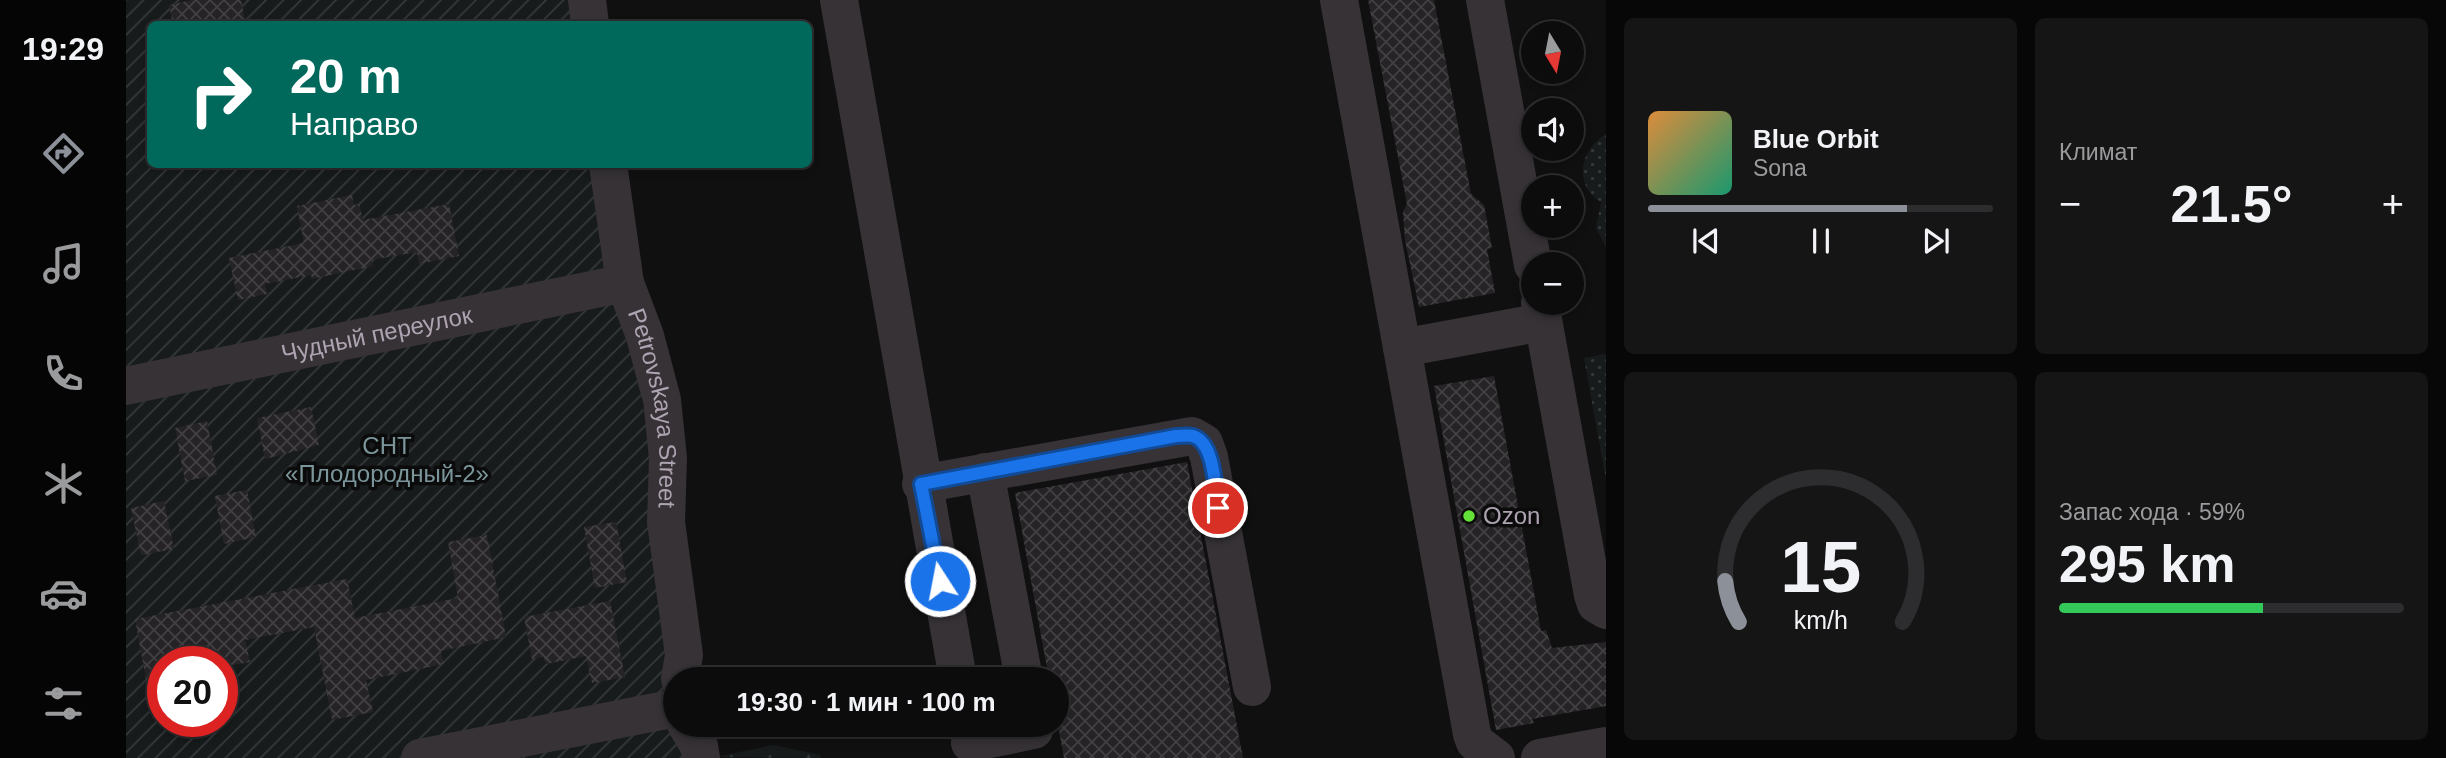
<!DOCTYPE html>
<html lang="ru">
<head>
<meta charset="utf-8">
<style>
	body { margin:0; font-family:Arial,sans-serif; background:#161516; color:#f1f3f6; height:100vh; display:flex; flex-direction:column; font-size:26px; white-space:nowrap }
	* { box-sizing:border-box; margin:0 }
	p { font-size:23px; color:#9a9b9d }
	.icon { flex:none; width:38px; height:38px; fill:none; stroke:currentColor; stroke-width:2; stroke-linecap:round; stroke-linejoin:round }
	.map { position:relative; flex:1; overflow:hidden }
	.side { display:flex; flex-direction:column; gap:18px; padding:18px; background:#070707; width:840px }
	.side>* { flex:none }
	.top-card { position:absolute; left:21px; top:21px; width:665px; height:147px; border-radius:10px; box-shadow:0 4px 10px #0003,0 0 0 2px #2d2c2e; background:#00695c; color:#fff; overflow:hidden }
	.needle { width:46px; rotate:170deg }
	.fabs { position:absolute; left:1395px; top:21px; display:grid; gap:14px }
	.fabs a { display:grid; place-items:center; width:63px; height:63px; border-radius:50%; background:#0d0c0d; box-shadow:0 4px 10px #0003,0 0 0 2px #2d2c2e; font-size:35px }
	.speed { position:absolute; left:21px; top:646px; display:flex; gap:14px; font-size:35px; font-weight:700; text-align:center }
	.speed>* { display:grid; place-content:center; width:91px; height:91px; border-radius:50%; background:#0d0c0d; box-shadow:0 4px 10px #0003,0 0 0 2px #2d2c2e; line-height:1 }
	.speed .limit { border:10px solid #d22; background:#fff; color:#111 }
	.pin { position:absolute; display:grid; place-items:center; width:60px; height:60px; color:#fff; margin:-30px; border:4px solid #fff; border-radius:50%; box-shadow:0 2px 7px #0007 }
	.me { position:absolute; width:77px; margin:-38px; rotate:349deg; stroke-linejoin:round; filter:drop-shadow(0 0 5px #0008) }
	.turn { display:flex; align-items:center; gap:24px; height:147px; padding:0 28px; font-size:32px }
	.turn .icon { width:91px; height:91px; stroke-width:2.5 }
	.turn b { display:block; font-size:49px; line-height:60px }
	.big { font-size:52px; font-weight:700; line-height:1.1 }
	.side .widget { flex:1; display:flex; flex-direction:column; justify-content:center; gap:10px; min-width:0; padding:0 24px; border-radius:10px; background:#161516 }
	.side .dial { align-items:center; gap:0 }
	.dial svg { height:182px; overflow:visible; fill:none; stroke:#2d2c2e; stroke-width:7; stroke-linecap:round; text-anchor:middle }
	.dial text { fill:#f1f3f6; stroke:none }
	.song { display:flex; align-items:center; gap:21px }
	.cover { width:84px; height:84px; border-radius:10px; background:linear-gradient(135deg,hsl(30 70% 55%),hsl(160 70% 35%)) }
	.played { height:7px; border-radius:4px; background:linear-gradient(90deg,#8c9099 75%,#2d2c2e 75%) }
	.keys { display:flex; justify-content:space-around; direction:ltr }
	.heat { display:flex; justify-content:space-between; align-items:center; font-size:38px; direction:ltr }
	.charge { height:10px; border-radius:5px; background:linear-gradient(90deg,#34c759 59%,#2d2c2e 0) }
	.side .tiles { flex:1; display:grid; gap:18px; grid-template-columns:repeat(2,1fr) }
	.trip { position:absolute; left:537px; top:667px; width:406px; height:70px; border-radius:35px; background:#0d0c0d; box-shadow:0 4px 10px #0003,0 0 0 2px #2d2c2e; font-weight:700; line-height:70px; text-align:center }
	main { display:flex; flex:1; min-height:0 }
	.tabs { display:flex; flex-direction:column; width:126px; justify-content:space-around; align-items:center; background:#050505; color:#9a9b9d }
	.tabs .icon { width:49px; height:49px }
	.tabs .current { color:#8c9099 }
	.tabs b { font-size:32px; color:#f1f3f6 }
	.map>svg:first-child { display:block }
</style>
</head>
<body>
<main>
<nav class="tabs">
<b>19:29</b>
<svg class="icon current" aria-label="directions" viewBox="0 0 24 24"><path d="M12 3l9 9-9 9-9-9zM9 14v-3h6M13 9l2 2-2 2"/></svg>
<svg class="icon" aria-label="music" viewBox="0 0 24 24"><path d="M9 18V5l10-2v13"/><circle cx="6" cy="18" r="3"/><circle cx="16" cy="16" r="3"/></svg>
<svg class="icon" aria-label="phone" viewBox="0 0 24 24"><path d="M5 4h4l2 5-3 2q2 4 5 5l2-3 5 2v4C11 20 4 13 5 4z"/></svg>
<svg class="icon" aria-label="climate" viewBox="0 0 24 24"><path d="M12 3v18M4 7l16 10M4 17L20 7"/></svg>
<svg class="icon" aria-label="car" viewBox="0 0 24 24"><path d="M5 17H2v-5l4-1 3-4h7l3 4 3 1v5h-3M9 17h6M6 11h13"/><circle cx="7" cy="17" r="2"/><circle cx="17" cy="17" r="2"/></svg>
<svg class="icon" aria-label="filters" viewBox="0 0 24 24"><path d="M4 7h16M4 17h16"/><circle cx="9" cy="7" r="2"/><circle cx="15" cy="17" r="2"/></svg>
</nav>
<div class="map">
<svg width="1480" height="758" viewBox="0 0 1480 758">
	<defs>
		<pattern id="forest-firs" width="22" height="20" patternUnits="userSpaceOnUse" patternTransform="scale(1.75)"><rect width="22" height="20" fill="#171b1c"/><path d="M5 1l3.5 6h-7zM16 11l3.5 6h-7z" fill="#36393b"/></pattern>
		<pattern id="park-dots" width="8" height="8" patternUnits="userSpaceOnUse" patternTransform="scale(1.75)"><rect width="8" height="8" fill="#171b1c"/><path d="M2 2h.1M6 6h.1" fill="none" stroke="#36393b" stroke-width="1.8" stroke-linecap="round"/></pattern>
		<pattern id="garden-furrows" width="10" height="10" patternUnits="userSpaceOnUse" patternTransform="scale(1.75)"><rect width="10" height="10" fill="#171b1c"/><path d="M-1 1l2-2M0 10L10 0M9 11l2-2" fill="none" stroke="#36393b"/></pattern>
		<pattern id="building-cross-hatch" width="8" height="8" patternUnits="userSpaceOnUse" patternTransform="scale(1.75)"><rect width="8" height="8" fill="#252325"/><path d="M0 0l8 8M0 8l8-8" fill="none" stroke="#424042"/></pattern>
	</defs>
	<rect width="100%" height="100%" fill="#111011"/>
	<path fill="url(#forest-firs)" d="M647,745L694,755L695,758L591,757Z"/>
	<g fill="url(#park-dots)">
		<path d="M1480,134V247L1470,228L1475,202C1446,184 1455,149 1480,134Z"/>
		<path d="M1480,354V480L1458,358Z"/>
	</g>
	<path fill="url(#garden-furrows)" fill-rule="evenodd" d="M0,0H451L455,24H24V164L478,165L561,679H550L574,758H0ZM37,662H96V721H37Z"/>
	<g fill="url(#building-cross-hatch)">
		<path d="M66,0H115L120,24H47L43,5Z"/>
		<path d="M1242,0H1308L1345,194L1358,205L1366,248L1361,249L1369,293L1293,307L1279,240L1277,212L1281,204Z"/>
		<path d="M226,195L228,205L233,204L237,220L323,204L333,256L293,264L291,252L245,260L247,266L186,279L185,275L139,284L141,294L112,300L103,258L178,243L171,206Z"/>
		<path d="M1368,376L1415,631L1420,630L1426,648L1480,642V706L1406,719L1408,723L1370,730L1308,386Z"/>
		<path d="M185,407L193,445L139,459L131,418Z"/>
		<path d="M81,421L91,475L59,481L49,428Z"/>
		<path d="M1061,462L1117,758H938L931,719V679H923L889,493Z"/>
		<path d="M121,490L130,537L98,544L89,496Z"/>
		<path d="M38,501L48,549L15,555L5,508Z"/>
		<path d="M490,522L501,582L469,588L458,527Z"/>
		<path d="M361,535L380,637L315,651L318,664L240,680L247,712L206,720L188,627L119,640L124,662L96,667V662H37V706L25,707L9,619L221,579L229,618L332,598L322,542Z"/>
		<path d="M484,601L499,677L466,683L460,656L420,664L418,657L406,659L398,617Z"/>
	</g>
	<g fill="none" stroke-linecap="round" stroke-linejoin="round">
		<g stroke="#363236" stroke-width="38">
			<path d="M461,0L464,24"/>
			<path d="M713,0L832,679"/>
			<path d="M1213,0L1346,734L1349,742L1370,758"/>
			<path d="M1359,0L1407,265"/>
			<path id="s1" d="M482,164L499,283L519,336L536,400L542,458L540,522L558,655L554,679"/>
			<path d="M1414,303L1467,595L1470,604L1480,610"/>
			<path d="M1276,348L1417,322"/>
			<path id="s2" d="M0,386L499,283"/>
			<path d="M859,472L898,679"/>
			<path d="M795,484L1066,436L1078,443L1083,457L1126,687"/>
			<path d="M560,724L573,746L575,758"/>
			<path d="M844,743L908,730"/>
			<path d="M294,758L550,708"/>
			<path d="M1414,758L1480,746"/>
		</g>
	</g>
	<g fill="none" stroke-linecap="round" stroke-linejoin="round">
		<g stroke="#114b97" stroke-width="18">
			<path id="route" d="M814,581L795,484L1050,436C1055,436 1062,435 1067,436C1089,443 1089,489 1092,508"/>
		</g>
		<use href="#route" stroke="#1a73e8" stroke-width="12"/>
	</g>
	<circle fill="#63e139" stroke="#0c0b0c" stroke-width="2.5" cx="1343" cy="516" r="7"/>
	<g text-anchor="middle" stroke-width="7" stroke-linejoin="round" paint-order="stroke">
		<g font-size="24" fill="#aea3b1" stroke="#0c0b0c">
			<text dy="8" stroke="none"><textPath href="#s2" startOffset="256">Чудный переулок</textPath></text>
			<text dy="8" stroke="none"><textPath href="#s1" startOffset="250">Petrovskaya Street</textPath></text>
		</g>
		<g font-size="24" fill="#7b969b" stroke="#0c0b0c">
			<text x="261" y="454">СНТ<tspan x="261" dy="28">«Плодородный-2»</tspan></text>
		</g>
		<g font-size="24" fill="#aea3b1" stroke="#0c0b0c" text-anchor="start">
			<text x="1357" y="524">Ozon</text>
		</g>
	</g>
</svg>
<div class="fabs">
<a><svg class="needle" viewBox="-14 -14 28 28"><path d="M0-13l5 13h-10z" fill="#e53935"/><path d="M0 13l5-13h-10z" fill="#9a9b9d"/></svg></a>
<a><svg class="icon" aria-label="sound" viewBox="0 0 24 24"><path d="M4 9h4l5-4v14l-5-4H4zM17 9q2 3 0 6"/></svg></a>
<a>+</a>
<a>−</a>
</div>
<div class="speed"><div class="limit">20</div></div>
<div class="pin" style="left:1092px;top:508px;background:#d93025"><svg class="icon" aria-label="arrive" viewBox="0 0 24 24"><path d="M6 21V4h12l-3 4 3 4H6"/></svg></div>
<svg class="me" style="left:814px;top:581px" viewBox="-20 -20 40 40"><circle r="17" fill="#1a73e8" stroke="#fff" stroke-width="3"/><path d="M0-11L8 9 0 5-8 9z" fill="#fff"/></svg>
<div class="trip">19:30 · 1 мин · 100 m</div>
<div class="top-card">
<div class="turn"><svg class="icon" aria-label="right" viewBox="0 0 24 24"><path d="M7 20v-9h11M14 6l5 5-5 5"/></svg><div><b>20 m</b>Направо</div></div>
</div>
</div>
<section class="side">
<div class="tiles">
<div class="widget">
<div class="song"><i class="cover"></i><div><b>Blue Orbit</b><p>Sona</p></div></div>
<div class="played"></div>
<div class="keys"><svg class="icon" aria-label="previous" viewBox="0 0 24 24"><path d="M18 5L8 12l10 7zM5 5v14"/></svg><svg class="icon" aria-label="pause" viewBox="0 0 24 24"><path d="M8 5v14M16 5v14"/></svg><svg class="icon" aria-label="next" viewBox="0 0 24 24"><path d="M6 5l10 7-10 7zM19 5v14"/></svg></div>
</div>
<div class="widget"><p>Климат</p>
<div class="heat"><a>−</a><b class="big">21.5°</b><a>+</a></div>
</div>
<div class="widget dial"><svg viewBox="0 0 100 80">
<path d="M14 69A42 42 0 1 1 86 69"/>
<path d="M14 69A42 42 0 0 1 8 51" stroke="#8c9099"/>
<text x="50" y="56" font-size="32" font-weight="700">15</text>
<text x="50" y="72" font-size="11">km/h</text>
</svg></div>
<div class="widget"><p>Запас хода · 59%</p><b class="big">295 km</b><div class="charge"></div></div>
</div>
</section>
</main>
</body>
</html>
